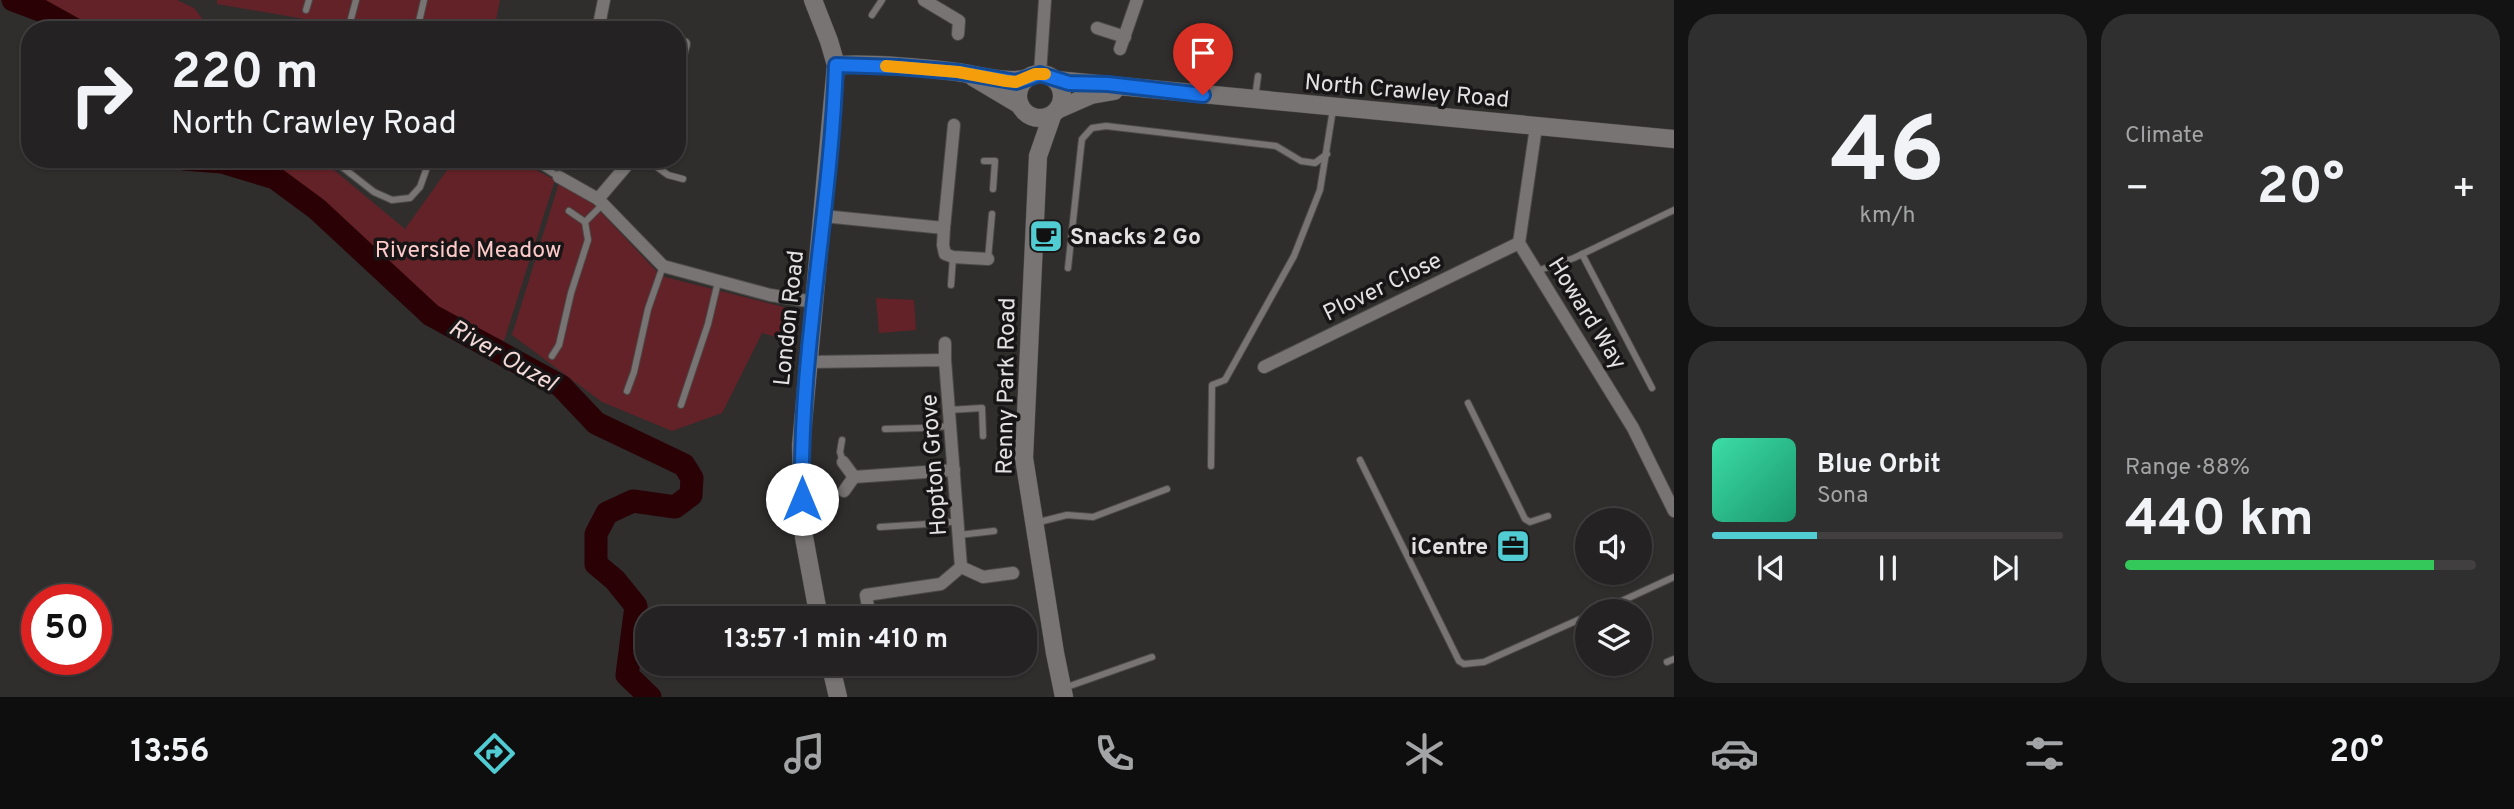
<!DOCTYPE html>
<html lang="en">
<head>
<meta charset="utf-8">
<style>
	body { margin:0; font-family:Overpass,sans-serif; background:#302f2f; color:#f1f3f6; height:100vh; display:flex; flex-direction:column; font-size:26px; white-space:nowrap }
	* { box-sizing:border-box; margin:0 }
	p { font-size:23px; color:#a3a4a5 }
	.icon { flex:none; width:38px; height:38px; fill:none; stroke:currentColor; stroke-width:2; stroke-linecap:round; stroke-linejoin:round }
	.map { position:relative; flex:1; overflow:hidden }
	.drawer { display:flex; flex-direction:column; gap:14px; padding:14px; background:#141313; width:840px }
	.drawer>* { flex:none }
	.guide { position:absolute; left:21px; top:21px; width:665px; height:147px; border-radius:28px; box-shadow:0 2px 5px #0004,0 0 0 2px #413f40; background:#242222; color:#f1f3f6; overflow:hidden }
	.fabs { position:absolute; left:1575px; top:508px; display:grid; gap:14px }
	.fabs a { display:grid; place-items:center; width:77px; height:77px; border-radius:50%; background:#242222; box-shadow:0 2px 5px #0004,0 0 0 2px #413f40; font-size:35px }
	.speed { position:absolute; left:21px; top:584px; display:flex; gap:14px; font-size:35px; font-weight:700; text-align:center }
	.speed>* { display:grid; place-content:center; width:91px; height:91px; border-radius:50%; background:#242222; box-shadow:0 2px 5px #0004,0 0 0 2px #413f40; line-height:1 }
	.speed .limit { border:10px solid #d22; background:#fff; color:#111 }
	.pin { position:absolute; display:grid; place-items:center; width:60px; height:60px; color:#fff; margin:-72px -30px; border-radius:50% 50% 50% 0; rotate:-45deg; box-shadow:0 0 7px #0007 }
	.pin .icon { rotate:45deg }
	.me { position:absolute; width:77px; margin:-38px; rotate:0deg; stroke-linejoin:round; filter:drop-shadow(0 0 5px #0008) }
	.turn { display:flex; align-items:center; gap:24px; height:147px; padding:0 35px; font-size:32px }
	.turn .icon { width:91px; height:91px; stroke-width:2.5 }
	.turn b { display:block; font-size:49px; line-height:60px }
	.big { font-size:52px; font-weight:700; line-height:1.1 }
	.drawer .card { flex:1; display:flex; flex-direction:column; justify-content:center; gap:10px; min-width:0; padding:0 24px; border-radius:28px; background:#302f2f }
	.drawer .dial { align-items:center; gap:0 }
	.dial b { font-size:91px; line-height:1 }
	.song { display:flex; align-items:center; gap:21px }
	.cover { width:84px; height:84px; border-radius:10px; background:linear-gradient(135deg,hsl(160 70% 55%),hsl(160 70% 35%)) }
	.played { height:7px; border-radius:4px; background:linear-gradient(90deg,#51ccd2 30%,#413f40 30%) }
	.keys { display:flex; justify-content:space-around; direction:ltr }
	.heat { display:flex; justify-content:space-between; align-items:center; font-size:38px; direction:ltr }
	.charge { height:10px; border-radius:5px; background:linear-gradient(90deg,#34c759 88%,#413f40 0) }
	.drawer .tiles { flex:1; display:grid; gap:14px; grid-template-columns:repeat(2,1fr) }
	.trip { position:absolute; left:635px; top:606px; width:402px; height:70px; border-radius:28px; background:#242222; box-shadow:0 2px 5px #0004,0 0 0 2px #413f40; font-weight:700; line-height:70px; text-align:center }
	.menu { display:flex; height:112px; justify-content:space-around; align-items:center; background:#0e0e0e; color:#a3a4a5 }
	.menu .icon { width:49px; height:49px }
	.menu .selected { color:#51ccd2 }
	.menu b { font-size:32px; color:#f1f3f6 }
	main { display:flex; flex:1; min-height:0 }
	.map>svg:first-child { display:block }
</style>
</head>
<body>
<main>
<div class="map">
<svg width="1674" height="697" viewBox="0 0 1674 697">
	<rect width="100%" height="100%" fill="#302d2d"/>
	<g fill="#632227">
		<path d="M32,0H177L194,8L211,30H91L76,19Z"/>
		<path d="M217,0H500L494,30H351V27L217,4Z"/>
		<path d="M233,159L323,161L405,229L455,159H515L555,180L504,341L440,311L388,260L285,175Z"/>
		<path d="M559,183L593,204L661,276L799,311L794,342L762,333L722,413L672,431L602,402L512,335Z"/>
		<path d="M876,298L914,300L916,330L879,333Z"/>
	</g>
	<g fill="none" stroke-linecap="round" stroke-linejoin="round">
		<g stroke="#2a0105" stroke-width="23">
			<path d="M13,0L40,10L76,30"/>
			<path d="M184,159L222,162L275,178L317,209L431,315L561,386L596,423L684,465L692,478L691,495L675,507L633,501L607,513L596,534V564L615,580L636,606L627,675L650,697"/>
		</g>
		<g stroke="#4d4a4a" stroke-width="8">
			<g id="lane">
				<path d="M306,10L309,0"/>
				<path d="M872,15L882,0"/>
				<path d="M348,30L356,0"/>
				<path d="M417,30L424,0"/>
				<path d="M1255,98L1258,76"/>
				<path d="M332,159L374,192L392,200L410,198L420,187L430,159"/>
				<path d="M530,159L559,177"/>
				<path d="M984,161H995L993,189"/>
				<path d="M657,167L668,175L683,179"/>
				<path d="M585,222L603,204"/>
				<path d="M1582,254L1652,388"/>
				<path d="M988,259L992,214"/>
				<path d="M1068,268L1081,147L1082,139L1092,128L1106,126L1276,146L1301,161L1315,163L1327,154"/>
				<path d="M1537,271L1574,258L1674,210"/>
				<path d="M951,285L953,257"/>
				<path d="M552,356L559,345L571,293L588,240L585,222L569,211"/>
				<path d="M627,391L634,372L648,309L663,266"/>
				<path d="M1468,403L1525,519L1530,522L1548,516"/>
				<path d="M681,405L708,324L718,282"/>
				<path d="M949,410L982,408L983,436"/>
				<path d="M933,427L951,426"/>
				<path d="M885,429L922,428"/>
				<path d="M842,440L840,452L843,462"/>
				<path d="M1360,460L1459,661L1464,664L1484,662L1587,616"/>
				<path d="M1211,466L1212,385L1225,380L1294,256L1320,190L1333,109"/>
				<path d="M941,523L958,521"/>
				<path d="M1035,523L1067,515L1093,517L1167,489"/>
				<path d="M880,527L928,524"/>
				<path d="M959,535L994,531"/>
				<path d="M1600,611L1674,577"/>
				<path d="M1667,662L1674,659"/>
				<path d="M1064,688L1152,657"/>
			</g>
		</g>
		<g stroke="#4d4a4a" stroke-width="14">
			<g id="street">
				<path d="M924,0L959,21L958,34"/>
				<path d="M1097,28L1125,37"/>
				<path d="M598,30L604,0"/>
				<path d="M677,42L684,44L677,68"/>
				<path d="M1120,49L1137,0"/>
				<path d="M1040,74L1045,0"/>
				<path d="M1536,127L1519,243L1633,428L1674,511"/>
				<path d="M559,177L598,199L663,266L770,295L814,302"/>
				<path d="M598,199L627,165L629,159"/>
				<path d="M823,216L944,228L954,125"/>
				<path d="M944,228L943,245L945,254L953,257L988,259"/>
				<path d="M945,343V360"/>
				<path d="M808,362L945,360L961,567L941,584L866,595L869,613"/>
				<path d="M1264,367L1519,243"/>
				<path d="M843,462L854,477L954,470"/>
				<path d="M844,491L854,477"/>
				<path d="M961,567L983,577L1013,573"/>
			</g>
		</g>
		<g stroke="#4d4a4a" stroke-width="19">
			<g id="secondary">
				<path d="M813,0L829,41L836,65L801,445L804,537L819,618"/>
				<path d="M836,65C876,63 917,67 957,72C978,75 1007,84 1027,78"/>
				<circle cx="1040" cy="96" r="22"/>
				<path d="M973,77L1020,105"/>
				<path d="M1056,80L1674,139"/>
				<path d="M1059,109L1091,95L1114,91"/>
				<path d="M1052,116L1038,156L1024,458L1055,653L1064,697"/>
				<path d="M830,663L838,697"/>
			</g>
		</g>
		<use href="#lane" stroke="#777473" stroke-width="6"/>
		<use href="#street" stroke="#777473" stroke-width="12"/>
		<use href="#secondary" stroke="#777473" stroke-width="18"/>
	</g>
	<g fill="none" stroke-linecap="round" stroke-linejoin="round">
		<g stroke="#114b97" stroke-width="18">
			<path id="route" d="M802,499C799,354 831,210 836,65L898,67L958,72L1016,82L1040,74L1069,83L1108,84L1203,95"/>
		</g>
		<use href="#route" stroke="#1a73e8" stroke-width="12"/>
		<path stroke="#f59e0b" stroke-width="12" d="M886,66L958,72L1006,81L1016,82L1035,74H1045"/>
	</g>
	<defs>
		<g id="cafe-square" transform="scale(1.75)"><rect x="-9" y="-9" width="18" height="18" rx="4" fill="#51ccd2" stroke="#171515"/><path d="M-5.5-4.5H6V0H3Q3 3.5 0 3.5H-2.5Q-5.5 3.5-5.5 0ZM3-3.2v2h1.7v-2ZM-6 4.5H4V6H-6Z" fill="#111"/></g>
		<g id="office-square" transform="scale(1.75)"><rect x="-9" y="-9" width="18" height="18" rx="4" fill="#51ccd2" stroke="#171515"/><path d="M-6-3h4V-5.5h4V-3h4V5H-6ZM-1-4.5V-3h2v-1.5ZM-6 0V1H6V0Z" fill="#111"/></g>
	</defs>
	<g fill-rule="evenodd">
		<use href="#cafe-square" x="1046" y="236"/>
		<use href="#office-square" x="1513" y="546"/>
	</g>
	<g text-anchor="middle" stroke-width="7" stroke-linejoin="round" paint-order="stroke">
		<g font-size="23" fill="#e3e1e1" stroke="#171515">
			<text transform="translate(1407 90) rotate(5)" y="8">North Crawley Road</text>
			<text transform="translate(1382 286) rotate(-26)" y="8">Plover Close</text>
			<text transform="translate(1588 313) rotate(58)" y="8">Howard Way</text>
			<text transform="translate(788 318) rotate(-84)" y="8">London Road</text>
			<text transform="translate(1005 386) rotate(-89)" y="8">Renny Park Road</text>
			<text transform="translate(933 465) rotate(-94)" y="8">Hopton Grove</text>
		</g>
		<g font-size="23" font-weight="bold" fill="#e3e1e1" stroke="#171515" text-anchor="start">
			<text x="1070" y="244">Snacks 2 Go</text>
			<text x="1488" y="554" text-anchor="end">iCentre</text>
		</g>
		<g font-size="23" fill="#fdcac9" stroke="#171515">
			<text x="468" y="257">Riverside Meadow</text>
		</g>
		<g font-size="24" font-style="italic" fill="#f2d8d7" stroke="#171515">
			<text transform="translate(503 355) rotate(30)" y="8">River Ouzel</text>
		</g>
	</g>
</svg>
<div class="fabs">
<a><svg class="icon" aria-label="sound" viewBox="0 0 24 24"><path d="M4 9h4l5-4v14l-5-4H4zM17 9q2 3 0 6"/></svg></a>
<a><svg class="icon" aria-label="layers" viewBox="0 0 24 24"><path d="M12 4l9 5-9 5-9-5zM3 14l9 5 9-5"/></svg></a>
</div>
<div class="speed"><div class="limit">50</div></div>
<div class="pin" style="left:1203px;top:95px;background:#d93025"><svg class="icon" aria-label="arrive" viewBox="0 0 24 24"><path d="M6 21V4h12l-3 4 3 4H6"/></svg></div>
<svg class="me" style="left:802px;top:499px" viewBox="-20 -20 40 40"><circle r="19" fill="#fff"/><path d="M0-13L10 11 0 6-10 11z" fill="#1a73e8"/></svg>
<div class="trip">13:57 · 1 min · 410 m</div>
<div class="guide">
<div class="turn"><svg class="icon" aria-label="right" viewBox="0 0 24 24"><path d="M7 20v-9h11M14 6l5 5-5 5"/></svg><div><b>220 m</b>North Crawley Road</div></div>
</div>
</div>
<section class="drawer">
<div class="tiles">
<div class="card dial"><b>46</b><p>km/h</p></div>
<div class="card"><p>Climate</p>
<div class="heat"><a>−</a><b class="big">20°</b><a>+</a></div>
</div>
<div class="card">
<div class="song"><i class="cover"></i><div><b>Blue Orbit</b><p>Sona</p></div></div>
<div class="played"></div>
<div class="keys"><svg class="icon" aria-label="previous" viewBox="0 0 24 24"><path d="M18 5L8 12l10 7zM5 5v14"/></svg><svg class="icon" aria-label="pause" viewBox="0 0 24 24"><path d="M8 5v14M16 5v14"/></svg><svg class="icon" aria-label="next" viewBox="0 0 24 24"><path d="M6 5l10 7-10 7zM19 5v14"/></svg></div>
</div>
<div class="card"><p>Range · 88%</p><b class="big">440 km</b><div class="charge"></div></div>
</div>
</section>
</main>
<nav class="menu">
<b>13:56</b>
<svg class="icon selected" aria-label="directions" viewBox="0 0 24 24"><path d="M12 3l9 9-9 9-9-9zM9 14v-3h6M13 9l2 2-2 2"/></svg>
<svg class="icon" aria-label="music" viewBox="0 0 24 24"><path d="M9 18V5l10-2v13"/><circle cx="6" cy="18" r="3"/><circle cx="16" cy="16" r="3"/></svg>
<svg class="icon" aria-label="phone" viewBox="0 0 24 24"><path d="M5 4h4l2 5-3 2q2 4 5 5l2-3 5 2v4C11 20 4 13 5 4z"/></svg>
<svg class="icon" aria-label="climate" viewBox="0 0 24 24"><path d="M12 3v18M4 7l16 10M4 17L20 7"/></svg>
<svg class="icon" aria-label="car" viewBox="0 0 24 24"><path d="M5 17H2v-5l4-1 3-4h7l3 4 3 1v5h-3M9 17h6M6 11h13"/><circle cx="7" cy="17" r="2"/><circle cx="17" cy="17" r="2"/></svg>
<svg class="icon" aria-label="filters" viewBox="0 0 24 24"><path d="M4 7h16M4 17h16"/><circle cx="9" cy="7" r="2"/><circle cx="15" cy="17" r="2"/></svg>
<b>20°</b>
</nav>
</body>
</html>
